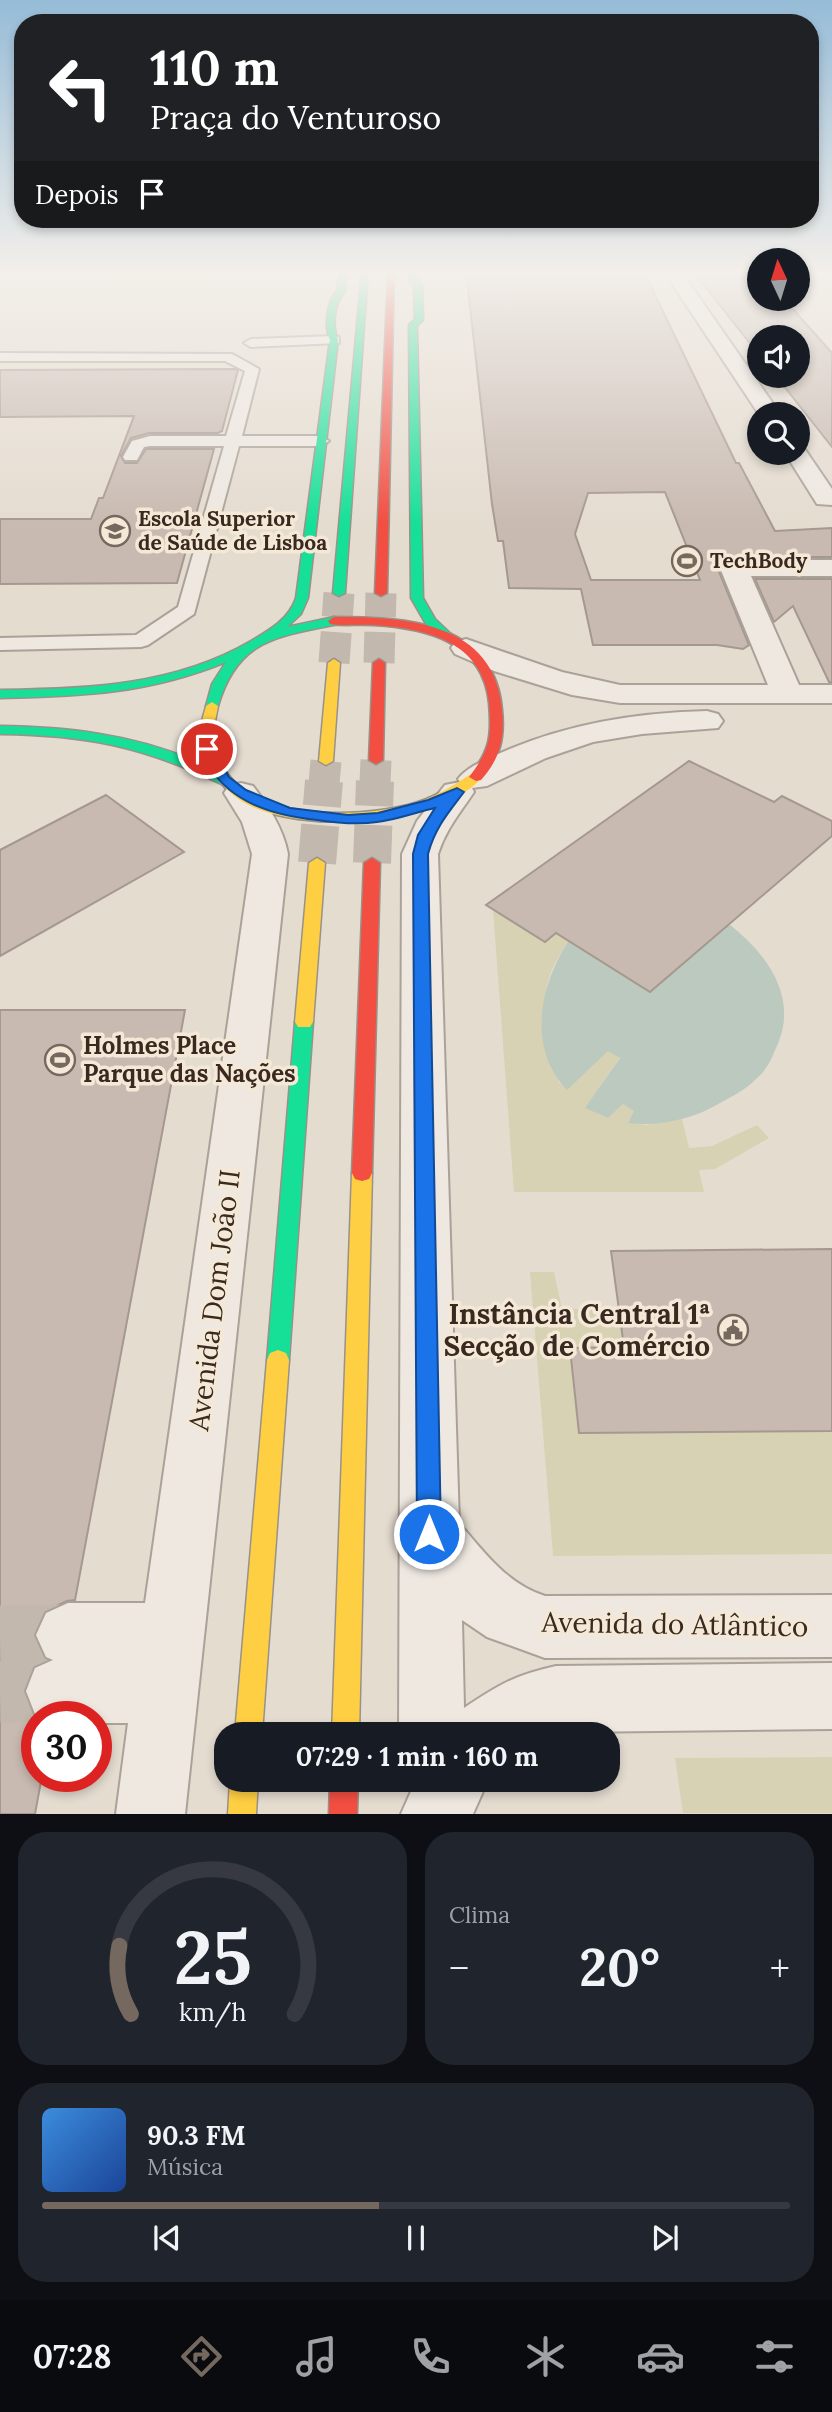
<!DOCTYPE html>
<html lang="pt">
<head>
<meta charset="utf-8">
<style>
	body { margin:0; font-family:Lora,serif; background:#20242c; color:#f1f3f6; height:100vh; display:flex; flex-direction:column; font-size:26px; white-space:nowrap }
	* { box-sizing:border-box; margin:0 }
	p { font-size:23px; color:#9ea1a6 }
	.icon { flex:none; width:38px; height:38px; fill:none; stroke:currentColor; stroke-width:2; stroke-linecap:round; stroke-linejoin:round }
	.map { position:relative; height:1814px; overflow:hidden }
	.panel { display:flex; flex-direction:column; gap:18px; padding:18px; background:#0d0f14; flex:1 }
	.panel>* { flex:none }
	.banner { position:absolute; left:14px; top:14px; width:805px; height:214px; border-radius:28px; box-shadow:0 4px 10px #0003; background:#202124; color:#fff; overflow:hidden }
	.needle { width:46px; rotate:356deg }
	.tools { position:absolute; left:747px; top:248px; display:grid; gap:14px }
	.tools a { display:grid; place-items:center; width:63px; height:63px; border-radius:50%; background:#171b24; box-shadow:0 4px 10px #0003; font-size:35px }
	.speed { position:absolute; left:21px; top:1701px; display:flex; gap:14px; font-size:35px; font-weight:700; text-align:center }
	.speed>* { display:grid; place-content:center; width:91px; height:91px; border-radius:50%; background:#171b24; box-shadow:0 4px 10px #0003; line-height:1 }
	.speed .limit { border:10px solid #d22; background:#fff; color:#111 }
	.pin { position:absolute; display:grid; place-items:center; width:60px; height:60px; color:#fff; margin:-30px; border:4px solid #fff; border-radius:50%; box-shadow:0 2px 7px #0007 }
	.me { position:absolute; width:77px; margin:-38px; rotate:0deg; stroke-linejoin:round; filter:drop-shadow(0 0 5px #0008) }
	.turn { display:flex; align-items:center; gap:24px; height:147px; padding:0 21px; font-size:32px }
	.turn .icon { width:91px; height:91px; stroke-width:2.5 }
	.turn b { display:block; font-size:49px; line-height:60px }
	.then { display:flex; align-items:center; height:66px; padding:0 21px; background:#0003; gap:14px; font-size:26px }
	.big { font-size:52px; font-weight:700; line-height:1.1 }
	.panel .tile { flex:1; display:flex; flex-direction:column; justify-content:center; gap:10px; min-width:0; padding:0 24px; border-radius:28px; background:#20242c }
	.panel .dial { align-items:center; gap:0 }
	.dial svg { height:182px; overflow:visible; fill:none; stroke:#363941; stroke-width:7; stroke-linecap:round; text-anchor:middle }
	.dial text { fill:#f1f3f6; stroke:none }
	.song { display:flex; align-items:center; gap:21px }
	.cover { width:84px; height:84px; border-radius:10px; background:linear-gradient(135deg,hsl(210 70% 55%),hsl(220 70% 35%)) }
	.played { height:7px; border-radius:4px; background:linear-gradient(90deg,#75685e 45%,#363941 45%) }
	.keys { display:flex; justify-content:space-around; direction:ltr }
	.heat { display:flex; justify-content:space-between; align-items:center; font-size:38px; direction:ltr }
	.panel .tiles { flex:1; display:grid; gap:18px; grid-template-columns:1fr 1fr }
	.tile:last-child { grid-column:span 2 }
	.trip { position:absolute; left:214px; top:1722px; width:406px; height:70px; border-radius:28px; background:#171b24; box-shadow:0 4px 10px #0003; font-weight:700; line-height:70px; text-align:center }
	.dock { display:flex; height:112px; justify-content:space-around; align-items:center; background:#090b0e; color:#9ea1a6 }
	.dock .icon { width:49px; height:49px }
	.dock .active { color:#75685e }
	.dock b { font-size:32px; color:#f1f3f6 }
	.map>svg:first-child { display:block }
</style>
</head>
<body>
<div class="map">
<svg width="832" height="1814" viewBox="0 0 832 1814">
	<rect width="100%" height="100%" fill="#e5dcd0"/>
	<g fill="#d7d2b3">
		<path d="M115,270H137L135,276H217L213,287H105Z"/>
		<path d="M493,909L545,942L567,925L572,936C547,972 542,989 546,1032C547,1052 550,1066 560,1084L608,1050L620,1057L586,1108L608,1118L623,1104L635,1111L628,1122L646,1125L682,1119L689,1148L712,1146L757,1125L769,1138L715,1169L699,1170L704,1192H514Z"/>
		<path d="M530,1272H554L562,1309L645,1308L652,1347L570,1348L579,1433L832,1431V1554L553,1556Z"/>
		<path d="M832,1757V1813H683L675,1758Z"/>
	</g>
	<path fill="#bbc9be" d="M729,924C767,954 800,998 776,1048C771,1060 766,1071 756,1079C745,1090 733,1096 720,1103C693,1119 660,1127 628,1123L634,1111L623,1104L608,1118L585,1108L620,1058L608,1051L567,1090C525,1046 541,980 572,936Z"/>
	<g fill="#c8bab1" stroke="#a5988f" stroke-width="2" fill-rule="evenodd">
		<path d="M466,270H643L736,463H739L775,531L832,528V557H734L722,561L718,569L749,645L743,649L717,645H593L581,589L509,588L503,541H498L492,504ZM665,492L700,580H591L575,534L588,493Z"/>
		<path d="M692,270H758L760,299H784L832,353V447L776,376H798V338H760V356Z"/>
		<path d="M235,369L238,370L222,431L218,433H149L131,438L121,456L125,463H137L146,449H214L177,583L0,584V519H91L99,498H103L134,416L0,417V370Z"/>
		<path d="M755,579H832V682H829L793,606L774,622Z"/>
		<path d="M689,761L774,802L782,796L832,821V836L650,992L556,933L545,942L486,905Z"/>
		<path d="M106,795L184,852L0,956V850Z"/>
		<path d="M0,1010H185L75,1600L67,1601L45,1611L34,1634L46,1660L33,1667L24,1690L33,1715L37,1718V1776H42L35,1814H0Z"/>
		<path d="M832,1249V1431L579,1433L570,1348L624,1347L611,1251Z"/>
	</g>
	<g fill="none" stroke-linecap="round" stroke-linejoin="round">
		<g stroke="#c3b8ad" stroke-width="61" stroke-dasharray="61 31" stroke-linecap="butt">
			<path d="M0,1636L68,1635"/>
			<path d="M0,1692L58,1691"/>
		</g>
		<g stroke="#c3b8ad" stroke-width="31" stroke-dasharray="31 15" stroke-linecap="butt">
			<path d="M334,663L339,593"/>
			<path d="M379,663L381,593"/>
			<path d="M324,783L326,761"/>
			<path d="M375,783L376,760"/>
		</g>
		<g stroke="#c3b8ad" stroke-width="38" stroke-dasharray="38 19" stroke-linecap="butt">
			<path d="M317,863L324,781"/>
			<path d="M372,863L375,781"/>
		</g>
		<g stroke="#aaa299" stroke-width="4">
			<g id="lane">
				<path d="M334,336L339,337V343L251,347L244,343L251,339Z"/>
				<path d="M0,353L232,354L259,369L242,436H321L329,441L321,446H239L194,614L148,645L141,647L0,650V638L136,635L178,607L224,446H150L144,447L137,460H125L123,457L132,441L150,436H226L245,371L225,361H0Z"/>
			</g>
		</g>
		<g stroke="#aaa299" stroke-width="4">
			<g id="street">
				<path d="M663,270H680L781,415L760,416Z"/>
				<path d="M798,447L804,448L832,489V505L817,504L785,453H798Z"/>
				<path d="M734,560H832V576H751L799,685H832V703H620L572,695L494,671L455,654L451,648L455,642L466,639L562,672L620,685H768L720,568L724,562Z"/>
				<path d="M707,711L718,714L723,721L718,728L642,734L593,742L546,758L487,786L472,788L474,792C460,813 446,829 438,854L459,1523C485,1553 506,1583 545,1596L832,1595V1657L545,1658L487,1637L462,1620L464,1708C498,1685 515,1675 556,1666L832,1663V1729L399,1734L402,854L417,821L445,785L460,782L458,779C467,767 485,760 498,754C566,724 633,713 707,711Z"/>
				<path d="M241,783L253,786C269,807 283,828 288,854L185,1814H116L128,1723H96V1717H42L35,1714L26,1691L35,1668L53,1660L46,1657L36,1635L46,1613L68,1603H145L252,854L242,822L224,793L229,786Z"/>
				<path d="M416,1780H488L473,1814H401Z"/>
			</g>
		</g>
		<g stroke="#9a9188" stroke-width="3">
			<g id="fast">
				<path d="M340,270H346L345,292C334,302 332,327 338,340L308,598L301,614L287,627L334,617L340,621L338,624C278,637 238,638 218,706L212,710L206,706L212,684L226,662C147,694 83,696 0,698V690C86,689 174,686 251,641C270,630 289,619 296,598L330,340C324,328 327,300 337,291Z"/>
				<path d="M362,270H368L345,593L339,596L333,593Z"/>
				<path d="M410,270H416L417,279L422,285L423,320L417,326L423,598L435,619L455,638L449,642L426,624L411,598L409,325L415,319L414,285L409,279Z"/>
				<path d="M0,726C67,727 130,734 193,760C205,765 222,771 231,780L224,784L219,783C142,746 85,735 0,734Z"/>
				<path d="M304,1016L310,1017L313,1022L289,1360L286,1367L278,1370L270,1367L267,1360L295,1022L298,1017Z"/>
			</g>
		</g>
		<g stroke="#9a9188" stroke-width="3">
			<g id="slow">
				<path d="M334,659L340,663L333,761L326,765L319,761L328,663Z"/>
				<path d="M212,702L218,706C216,718 212,731 213,743C214,750 218,757 221,763C250,822 354,818 408,805C432,799 451,787 471,774L476,773L483,777C439,826 298,835 243,802C223,789 208,771 200,748C196,735 203,719 206,706Z"/>
				<path d="M317,858L325,863L313,1022L310,1027H298L295,1022L309,863Z"/>
				<path d="M362,1165L369,1167L372,1173L359,1734H332L352,1173L355,1167Z"/>
				<path d="M278,1350L286,1353L289,1360L262,1734H235L267,1360L270,1353Z"/>
				<path d="M230,1780H258L256,1814H228Z"/>
			</g>
		</g>
		<g stroke="#9a9188" stroke-width="3">
			<g id="jam">
				<path d="M388,270H394L387,593L381,596L375,593Z"/>
				<path d="M334,617C405,617 495,621 502,710C505,738 500,759 481,780L476,781L469,777C490,750 492,736 489,703C483,641 425,628 373,625C359,624 343,626 330,624L328,621Z"/>
				<path d="M379,659L385,663L383,760L376,764L369,760L373,663Z"/>
				<path d="M372,858L380,863L372,1173L369,1179L362,1181L355,1179L352,1173L364,863Z"/>
				<path d="M330,1780H358L357,1814H329Z"/>
			</g>
		</g>
		<use href="#lane" fill="#eee8e1" fill-rule="evenodd"/>
		<use href="#street" fill="#eee8e1" fill-rule="evenodd"/>
		<use href="#fast" fill="#16e098" fill-rule="evenodd"/>
		<use href="#slow" fill="#ffcf43" fill-rule="evenodd"/>
		<use href="#jam" fill="#f24e42" fill-rule="evenodd"/>
	</g>
	<linearGradient id="sky" x2="0" y2="1"><stop stop-color="#96bcd7"/><stop offset="0.52" stop-color="#f3efea"/><stop offset="1" stop-color="#f3efea" stop-opacity="0"/></linearGradient>
	<rect width="832" height="524" fill="url(#sky)"/>
	<path fill="#1a73e8" stroke="#114b97" stroke-width="2" d="M207,745L212,746L229,777L246,790L290,808L348,815L378,813L428,800L457,788L464,792C448,813 435,828 428,854L441,1534L438,1542L429,1546L420,1542L417,1534L413,854L418,835L435,808C416,812 396,820 377,822C357,825 337,823 317,820C267,815 220,799 200,749Z"/>
	<defs>
		<g id="university-ring" transform="scale(1.575)"><circle r="9.5" fill="#f4e8d7" stroke="#75685e" stroke-width="1.5"/><path d="M0-5L7-2L0 1L-7-2ZM-4 1L0 2.5L4 1V4Q0 6-4 4Z" fill="#75685e"/></g>
		<g id="stadium-ring" transform="scale(1.575)"><circle r="9.5" fill="#f4e8d7" stroke="#75685e" stroke-width="1.5"/><path d="M0-5a6.5 5 0 1 0 0 10a6.5 5 0 1 0 0-10ZM-3.5-1.8h7v3.6h-7Z" fill="#75685e"/></g>
		<g id="civic-ring" transform="scale(1.575)"><circle r="9.5" fill="#f4e8d7" stroke="#75685e" stroke-width="1.5"/><path d="M-.6-6.5H3V-4.5H.6V-3L4-1V1h2V6H-6V1h2V-1L-.6-3ZM-1.2 2.5V6h2.4V2.5Z" fill="#75685e"/></g>
	</defs>
	<g fill-rule="evenodd">
		<use href="#university-ring" x="115" y="531"/>
		<use href="#stadium-ring" x="687" y="561"/>
		<use href="#stadium-ring" x="60" y="1060"/>
		<use href="#civic-ring" x="733" y="1330"/>
	</g>
	<g text-anchor="middle" stroke-width="7" stroke-linejoin="round" paint-order="stroke">
		<g font-size="21" font-weight="bold" fill="#392921" stroke="#f4e8d7" text-anchor="start">
			<text x="138" y="526">Escola Superior<tspan x="138" dy="24">de Saúde de Lisboa</tspan></text>
			<text x="710" y="568">TechBody</text>
		</g>
		<g font-size="24" font-weight="bold" fill="#392921" stroke="#f4e8d7" text-anchor="start">
			<text x="83" y="1054">Holmes Place<tspan x="83" dy="28">Parque das Nações</tspan></text>
		</g>
		<g font-size="28" fill="#392921" stroke="#f4e8d7">
			<text transform="translate(214 1300) rotate(-83)" y="10">Avenida Dom João II</text>
			<text transform="translate(675 1624) rotate(1)" y="10">Avenida do Atlântico</text>
		</g>
		<g font-size="28" font-weight="bold" fill="#392921" stroke="#f4e8d7" text-anchor="end">
			<text x="710" y="1324">Instância Central 1ª<tspan x="710" dy="32">Secção de Comércio</tspan></text>
		</g>
	</g>
</svg>
<div class="tools">
<a><svg class="needle" viewBox="-14 -14 28 28"><path d="M0-13l5 13h-10z" fill="#e53935"/><path d="M0 13l5-13h-10z" fill="#9ea1a6"/></svg></a>
<a><svg class="icon" aria-label="sound" viewBox="0 0 24 24"><path d="M4 9h4l5-4v14l-5-4H4zM17 9q2 3 0 6"/></svg></a>
<a><svg class="icon" aria-label="search" viewBox="0 0 24 24"><circle cx="10" cy="10" r="6"/><path d="M15 15l6 6"/></svg></a>
</div>
<div class="speed"><div class="limit">30</div></div>
<div class="pin" style="left:207px;top:749px;background:#d93025"><svg class="icon" aria-label="arrive" viewBox="0 0 24 24"><path d="M6 21V4h12l-3 4 3 4H6"/></svg></div>
<svg class="me" style="left:429px;top:1534px" viewBox="-20 -20 40 40"><circle r="17" fill="#1a73e8" stroke="#fff" stroke-width="3"/><path d="M0-11L8 9 0 5-8 9z" fill="#fff"/></svg>
<div class="trip">07:29 · 1 min · 160 m</div>
<div class="banner">
<div class="turn"><svg class="icon" aria-label="left" viewBox="0 0 24 24"><path d="M17 20v-9H6M10 6l-5 5 5 5"/></svg><div><b>110 m</b>Praça do Venturoso</div></div>
<div class="then">Depois<svg class="icon" aria-label="arrive" viewBox="0 0 24 24"><path d="M6 21V4h12l-3 4 3 4H6"/></svg></div>
</div>
</div>
<section class="panel">
<div class="tiles">
<div class="tile dial"><svg viewBox="0 0 100 80">
<path d="M14 69A42 42 0 1 1 86 69"/>
<path d="M14 69A42 42 0 0 1 9 39" stroke="#75685e"/>
<text x="50" y="56" font-size="32" font-weight="700">25</text>
<text x="50" y="72" font-size="11">km/h</text>
</svg></div>
<div class="tile"><p>Clima</p>
<div class="heat"><a>−</a><b class="big">20°</b><a>+</a></div>
</div>
<div class="tile">
<div class="song"><i class="cover"></i><div><b>90.3 FM</b><p>Música</p></div></div>
<div class="played"></div>
<div class="keys"><svg class="icon" aria-label="previous" viewBox="0 0 24 24"><path d="M18 5L8 12l10 7zM5 5v14"/></svg><svg class="icon" aria-label="pause" viewBox="0 0 24 24"><path d="M8 5v14M16 5v14"/></svg><svg class="icon" aria-label="next" viewBox="0 0 24 24"><path d="M6 5l10 7-10 7zM19 5v14"/></svg></div>
</div>
</div>
</section>
<nav class="dock">
<b>07:28</b>
<svg class="icon active" aria-label="directions" viewBox="0 0 24 24"><path d="M12 3l9 9-9 9-9-9zM9 14v-3h6M13 9l2 2-2 2"/></svg>
<svg class="icon" aria-label="music" viewBox="0 0 24 24"><path d="M9 18V5l10-2v13"/><circle cx="6" cy="18" r="3"/><circle cx="16" cy="16" r="3"/></svg>
<svg class="icon" aria-label="phone" viewBox="0 0 24 24"><path d="M5 4h4l2 5-3 2q2 4 5 5l2-3 5 2v4C11 20 4 13 5 4z"/></svg>
<svg class="icon" aria-label="climate" viewBox="0 0 24 24"><path d="M12 3v18M4 7l16 10M4 17L20 7"/></svg>
<svg class="icon" aria-label="car" viewBox="0 0 24 24"><path d="M5 17H2v-5l4-1 3-4h7l3 4 3 1v5h-3M9 17h6M6 11h13"/><circle cx="7" cy="17" r="2"/><circle cx="17" cy="17" r="2"/></svg>
<svg class="icon" aria-label="filters" viewBox="0 0 24 24"><path d="M4 7h16M4 17h16"/><circle cx="9" cy="7" r="2"/><circle cx="15" cy="17" r="2"/></svg>
</nav>
</body>
</html>
